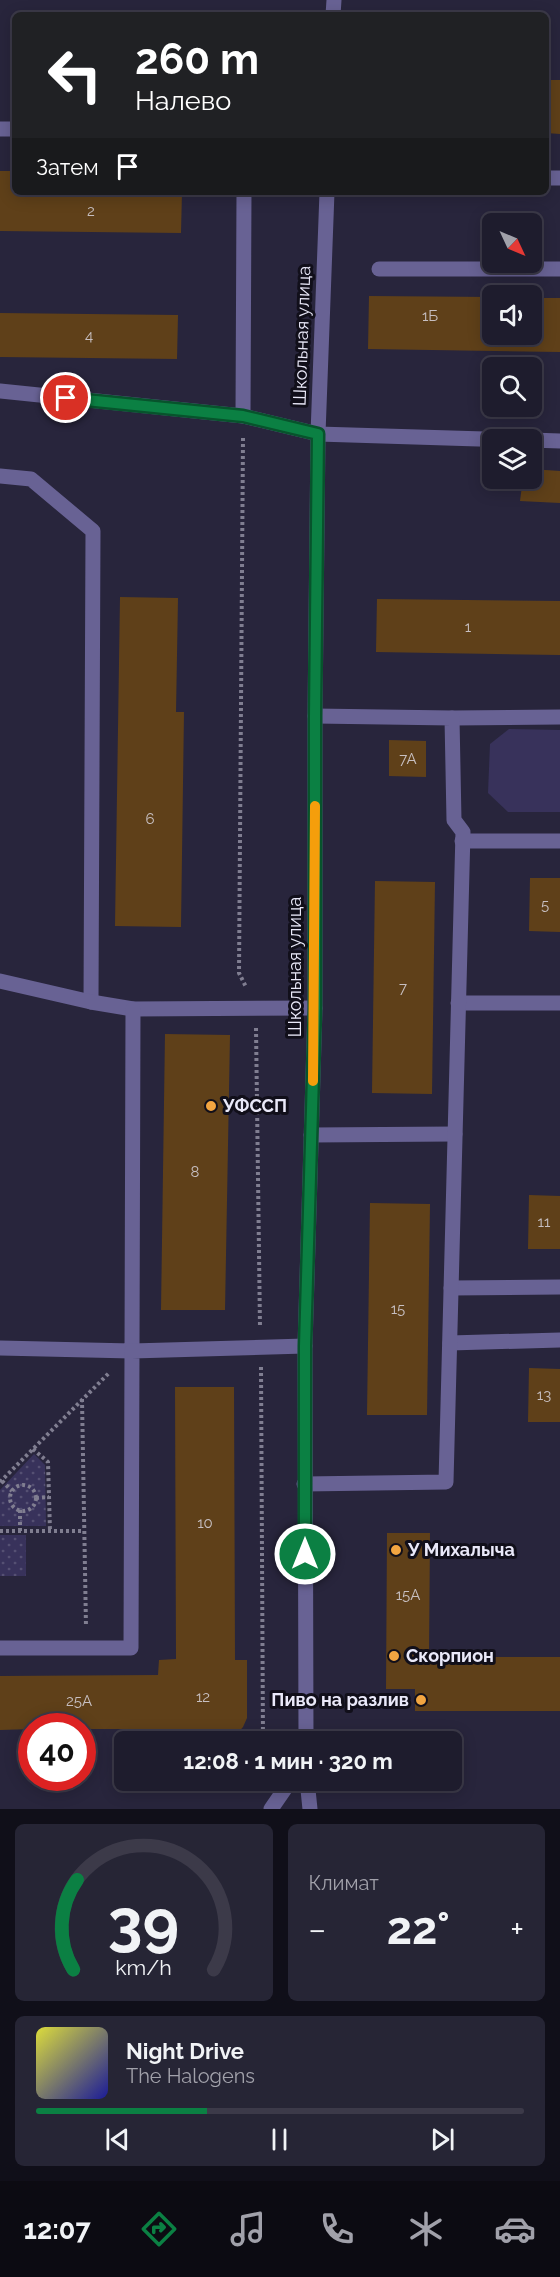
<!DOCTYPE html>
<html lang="ru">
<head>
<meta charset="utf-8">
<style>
	body { margin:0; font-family:Raleway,sans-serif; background:#262535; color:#f1f3f6; height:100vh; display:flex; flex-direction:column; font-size:22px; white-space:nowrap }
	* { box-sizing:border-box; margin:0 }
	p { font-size:20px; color:#a1a1aa }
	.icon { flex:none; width:33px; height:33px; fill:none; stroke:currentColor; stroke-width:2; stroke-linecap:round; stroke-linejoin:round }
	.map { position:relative; height:1809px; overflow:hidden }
	.side { display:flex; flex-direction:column; gap:15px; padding:15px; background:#100f19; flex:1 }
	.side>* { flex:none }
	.top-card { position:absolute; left:12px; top:12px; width:537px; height:183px; border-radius:9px; box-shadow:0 3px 15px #0003,0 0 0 2px #3c3a49; background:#202124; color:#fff; overflow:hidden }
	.needle { width:39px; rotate:134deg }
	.fabs { position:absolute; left:482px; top:213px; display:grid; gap:12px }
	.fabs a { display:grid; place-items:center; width:60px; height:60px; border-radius:9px; background:#1e1c2d; box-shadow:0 3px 15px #0003,0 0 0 2px #3c3a49; font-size:30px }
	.speed { position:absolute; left:18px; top:1713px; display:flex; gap:12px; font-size:30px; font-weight:700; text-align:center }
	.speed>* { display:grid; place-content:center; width:78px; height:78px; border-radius:50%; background:#1e1c2d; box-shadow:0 3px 15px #0003,0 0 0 2px #3c3a49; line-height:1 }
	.speed .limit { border:9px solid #d22; background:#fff; color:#111 }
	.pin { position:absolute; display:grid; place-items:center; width:51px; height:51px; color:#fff; margin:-26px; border:3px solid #fff; border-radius:50%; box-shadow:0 2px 6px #0007 }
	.me { position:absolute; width:66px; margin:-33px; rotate:0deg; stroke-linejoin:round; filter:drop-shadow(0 0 4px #0008) }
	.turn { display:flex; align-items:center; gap:21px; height:126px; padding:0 24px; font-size:27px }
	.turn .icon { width:78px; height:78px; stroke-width:2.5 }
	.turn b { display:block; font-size:42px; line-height:51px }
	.then { display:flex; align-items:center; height:57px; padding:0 24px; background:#0003; gap:12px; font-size:22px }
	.big { font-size:45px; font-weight:700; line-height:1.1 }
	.side .tile { flex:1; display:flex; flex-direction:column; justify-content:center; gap:9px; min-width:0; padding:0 21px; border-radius:9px; background:#262535 }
	.side .dial { align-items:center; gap:0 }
	.dial svg { height:156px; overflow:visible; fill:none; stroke:#3c3a49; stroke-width:7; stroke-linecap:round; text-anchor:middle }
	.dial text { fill:#f1f3f6; stroke:none }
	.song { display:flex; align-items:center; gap:18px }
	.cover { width:72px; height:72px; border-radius:9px; background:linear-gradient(135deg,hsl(60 70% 55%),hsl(240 70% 35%)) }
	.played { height:6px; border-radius:3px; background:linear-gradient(90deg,#0b8043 35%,#3c3a49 35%) }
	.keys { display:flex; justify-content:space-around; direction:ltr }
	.heat { display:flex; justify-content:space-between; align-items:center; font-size:33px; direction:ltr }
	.side .tiles { flex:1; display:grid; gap:15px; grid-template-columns:1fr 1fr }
	.tile:last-child { grid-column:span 2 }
	.trip { position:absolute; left:114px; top:1731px; width:348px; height:60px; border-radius:9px; background:#1e1c2d; box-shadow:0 3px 15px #0003,0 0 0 2px #3c3a49; font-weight:700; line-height:60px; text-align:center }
	.menu { display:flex; height:96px; justify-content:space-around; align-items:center; background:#0c0b12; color:#a1a1aa }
	.menu .icon { width:42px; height:42px }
	.menu .active { color:#0b8043 }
	.menu b { font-size:27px; color:#f1f3f6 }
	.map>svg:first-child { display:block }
</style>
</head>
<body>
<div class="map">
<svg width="560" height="1809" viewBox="0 0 560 1809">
	<defs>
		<pattern id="park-dots" width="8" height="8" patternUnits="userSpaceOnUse" patternTransform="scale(1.5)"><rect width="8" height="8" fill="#38325b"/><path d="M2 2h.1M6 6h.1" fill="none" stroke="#555073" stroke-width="1.8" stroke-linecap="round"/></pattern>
	</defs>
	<rect width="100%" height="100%" fill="#28253c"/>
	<g fill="url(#park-dots)">
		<path d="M34,1454L45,1465L46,1526H0V1490Z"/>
		<rect x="0" y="1535" width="26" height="41"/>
	</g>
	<path fill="#38325b" d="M509,729L560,730V812H508L488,793L490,744Z"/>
	<g fill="#5f4019">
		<path d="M546,80H560V134L546,133Z"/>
		<path d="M0,171H15V192H182L181,233L0,231Z"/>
		<path d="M369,296L492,297V334H531V298H560V352L368,349Z"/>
		<path d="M0,313L178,315L177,359L0,357Z"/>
		<path d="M531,469L560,471V503L520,501L523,478H531Z"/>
		<path d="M120,597L178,598L176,712H184L181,927L115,926Z"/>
		<path d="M377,599L560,601V655L376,652Z"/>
		<path d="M389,740L426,741V777L389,776Z"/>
		<path d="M530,878H560V932L529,931Z"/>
		<path d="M375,881L435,882L432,1094L372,1093Z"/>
		<path d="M165,1034L230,1035L225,1310H161Z"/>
		<path d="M529,1195L560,1196V1249H528Z"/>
		<path d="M370,1203L430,1204L427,1415H367Z"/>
		<path d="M529,1368L560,1369V1422H528Z"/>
		<path d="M175,1387H234L235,1660H247V1718L243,1727L235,1736L228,1738L158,1741L159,1729H82V1726H32V1729L0,1730V1676L158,1675L159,1660L176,1659Z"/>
		<path d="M387,1533H430L429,1657H560V1711H415V1689H386Z"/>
	</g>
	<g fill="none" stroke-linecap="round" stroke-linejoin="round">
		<g stroke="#807e91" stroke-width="4" stroke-dasharray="3 3" stroke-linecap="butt">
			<path d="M243,438L239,973L246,987"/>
			<path d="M256,1028L260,1327"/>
			<path d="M261,1367L263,1742"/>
			<path d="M82,1399L86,1627"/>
			<path d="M33,1449L48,1462L50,1531"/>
			<path d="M2,1481L12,1491"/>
			<path d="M0,1482L110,1372"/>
			<circle cx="23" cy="1498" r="13"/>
			<path d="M36,1498L49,1497"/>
			<path d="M0,1531H84"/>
			<path d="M20,1531V1510"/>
		</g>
		<g stroke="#686294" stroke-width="15">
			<path d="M333,15L334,0"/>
			<path d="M0,129H15"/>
			<path d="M546,178H560"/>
			<path d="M379,269H560"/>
			<path d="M0,391L243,416L318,434L514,440"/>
			<path d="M243,416L244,192"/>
			<path d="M531,440L560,441"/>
			<path d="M0,476L31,479L93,531L91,1002"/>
			<path d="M452,718L560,717"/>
			<path d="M462,841H560"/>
			<path d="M0,981L91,1002L133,1009L315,1008"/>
			<path d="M458,1003H560"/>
			<path d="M311,1135L455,1134"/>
			<path d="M451,1288L560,1287"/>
			<path d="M450,1343L560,1340"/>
			<path d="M0,1348L132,1351L133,1009"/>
			<path d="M304,1484L446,1482L463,832L454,820L452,718L315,716"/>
			<path d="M0,1648H131L132,1351L305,1346"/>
			<path d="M306,1742L305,1346L315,1008V716L318,434L327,192"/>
			<path d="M307,1780L310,1809"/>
			<path d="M271,1809L291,1780"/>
		</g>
	</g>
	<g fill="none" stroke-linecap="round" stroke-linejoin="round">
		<g stroke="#07532c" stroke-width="15">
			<path id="route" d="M66,398L243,416L318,434L315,716V1008L305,1346V1554"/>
		</g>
		<use href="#route" stroke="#0b8043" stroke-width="10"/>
		<path stroke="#f59e0b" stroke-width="10" d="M313,1081L315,806"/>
	</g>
	<g fill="#f2a541" stroke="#110f1a" stroke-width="2">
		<circle cx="211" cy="1106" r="6"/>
		<circle cx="396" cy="1550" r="6"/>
		<circle cx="394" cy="1656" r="6"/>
		<circle cx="421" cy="1700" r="6"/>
	</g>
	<g text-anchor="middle" stroke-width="6" stroke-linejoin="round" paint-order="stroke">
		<g font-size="15" fill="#c7bfc1">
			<text x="91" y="216">2</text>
			<text x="430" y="321">1Б</text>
			<text x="89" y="341">4</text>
			<text x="468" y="632">1</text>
			<text x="408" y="764">7А</text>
			<text x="150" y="824">6</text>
			<text x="545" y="910">5</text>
			<text x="403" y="993">7</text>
			<text x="195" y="1177">8</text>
			<text x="544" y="1227">11</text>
			<text x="398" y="1314">15</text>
			<text x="544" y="1400">13</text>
			<text x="205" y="1528">10</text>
			<text x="408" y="1600">15А</text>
			<text x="203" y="1702">12</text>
			<text x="79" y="1706">25А</text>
		</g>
		<g font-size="18" fill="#eae9f9" stroke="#110f1a">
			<text transform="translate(302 336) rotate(-88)" y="6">Школьная улица</text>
			<text transform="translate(295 967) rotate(-90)" y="6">Школьная улица</text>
		</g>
		<g font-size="18" font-weight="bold" fill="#eae9f9" stroke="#110f1a" text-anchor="start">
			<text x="223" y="1112">УФССП</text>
			<text x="408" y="1556">У Михалыча</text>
			<text x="406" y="1662">Скорпион</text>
			<text x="409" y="1706" text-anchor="end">Пиво на разлив</text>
		</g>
	</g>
</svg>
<div class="fabs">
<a><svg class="needle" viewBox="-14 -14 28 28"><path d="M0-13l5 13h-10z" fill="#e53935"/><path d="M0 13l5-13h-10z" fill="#a1a1aa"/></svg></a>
<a><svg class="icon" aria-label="sound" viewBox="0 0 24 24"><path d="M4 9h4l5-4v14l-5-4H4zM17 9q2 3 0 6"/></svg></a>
<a><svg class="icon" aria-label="search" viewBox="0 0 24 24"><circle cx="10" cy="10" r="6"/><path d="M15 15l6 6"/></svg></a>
<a><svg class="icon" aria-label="layers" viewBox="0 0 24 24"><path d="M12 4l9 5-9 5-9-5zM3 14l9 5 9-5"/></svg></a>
</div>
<div class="speed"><div class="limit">40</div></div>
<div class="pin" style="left:66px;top:398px;background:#d93025"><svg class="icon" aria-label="arrive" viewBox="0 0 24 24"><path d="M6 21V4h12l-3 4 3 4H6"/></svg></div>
<svg class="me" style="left:305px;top:1554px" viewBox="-20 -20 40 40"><circle r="17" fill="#0b8043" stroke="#fff" stroke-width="3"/><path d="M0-11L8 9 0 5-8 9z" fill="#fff"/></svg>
<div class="trip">12:08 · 1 мин · 320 m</div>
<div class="top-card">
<div class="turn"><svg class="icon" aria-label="left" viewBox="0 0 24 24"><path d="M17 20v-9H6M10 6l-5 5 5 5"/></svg><div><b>260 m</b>Налево</div></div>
<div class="then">Затем<svg class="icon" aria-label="arrive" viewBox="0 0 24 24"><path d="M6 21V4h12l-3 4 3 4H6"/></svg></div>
</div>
</div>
<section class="side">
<div class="tiles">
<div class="tile dial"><svg viewBox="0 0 100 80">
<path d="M14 69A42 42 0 1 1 86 69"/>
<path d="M14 69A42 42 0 0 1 16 23" stroke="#0b8043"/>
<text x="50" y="56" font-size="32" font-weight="700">39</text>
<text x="50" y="72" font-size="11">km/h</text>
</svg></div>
<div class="tile"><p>Климат</p>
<div class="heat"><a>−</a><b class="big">22°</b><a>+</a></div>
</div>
<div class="tile">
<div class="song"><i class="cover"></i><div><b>Night Drive</b><p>The Halogens</p></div></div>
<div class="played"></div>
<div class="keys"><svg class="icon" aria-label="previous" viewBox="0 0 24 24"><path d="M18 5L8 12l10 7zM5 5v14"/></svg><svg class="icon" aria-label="pause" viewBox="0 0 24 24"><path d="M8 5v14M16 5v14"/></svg><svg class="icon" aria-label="next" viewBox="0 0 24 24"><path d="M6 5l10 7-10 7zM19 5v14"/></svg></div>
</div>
</div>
</section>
<nav class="menu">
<b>12:07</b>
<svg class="icon active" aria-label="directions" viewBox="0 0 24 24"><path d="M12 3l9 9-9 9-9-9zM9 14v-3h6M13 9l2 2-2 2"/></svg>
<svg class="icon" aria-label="music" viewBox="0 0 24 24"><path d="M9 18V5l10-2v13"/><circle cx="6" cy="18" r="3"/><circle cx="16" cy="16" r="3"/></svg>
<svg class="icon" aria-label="phone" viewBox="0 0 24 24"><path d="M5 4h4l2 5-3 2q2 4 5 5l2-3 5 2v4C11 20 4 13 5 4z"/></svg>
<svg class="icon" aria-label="climate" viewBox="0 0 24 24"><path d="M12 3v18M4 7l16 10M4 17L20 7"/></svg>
<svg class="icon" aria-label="car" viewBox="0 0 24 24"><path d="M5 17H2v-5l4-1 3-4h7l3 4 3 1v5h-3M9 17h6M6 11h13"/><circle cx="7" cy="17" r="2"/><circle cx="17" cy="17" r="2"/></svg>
</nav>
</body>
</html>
